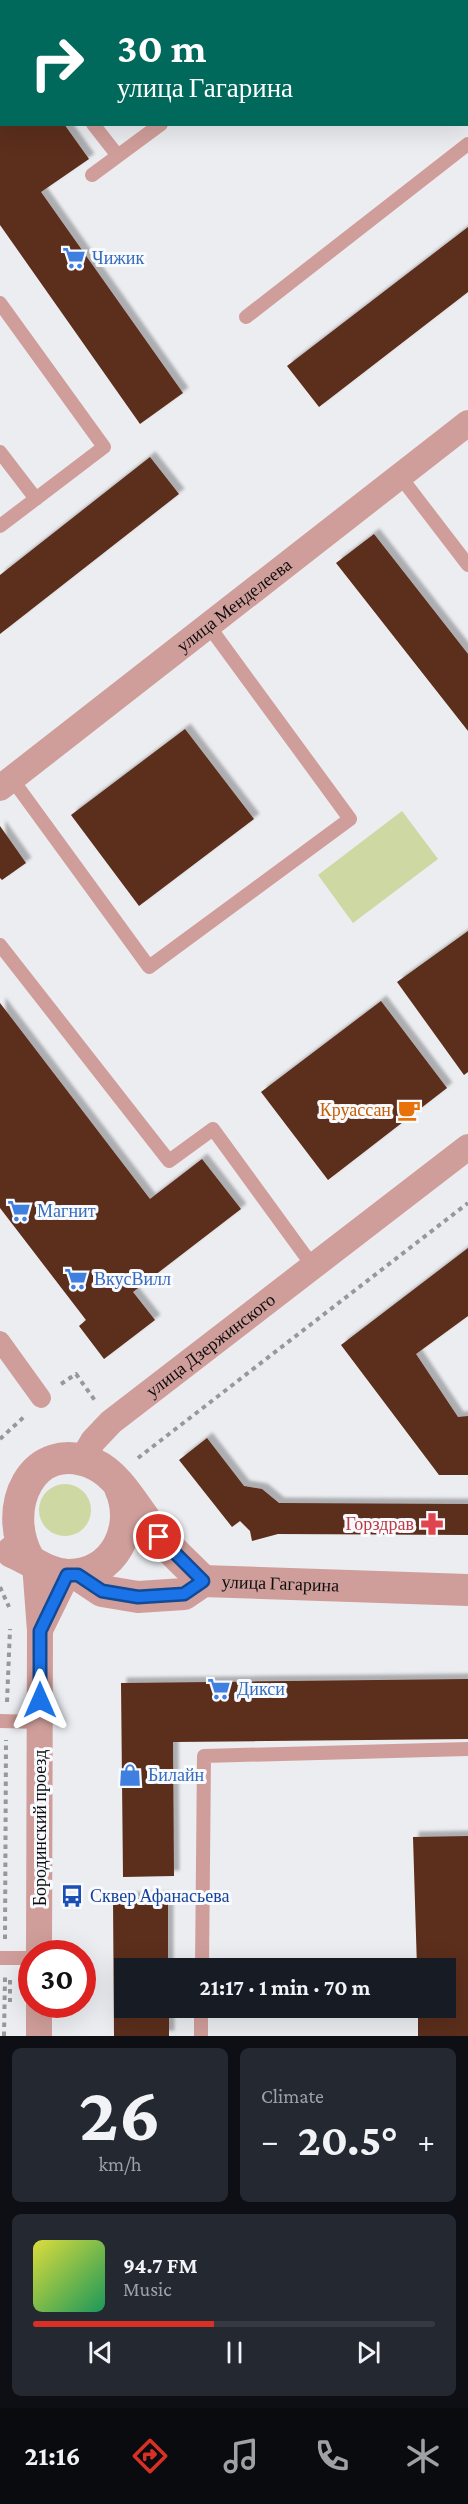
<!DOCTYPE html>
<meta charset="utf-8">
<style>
body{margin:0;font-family:"Crimson Pro",serif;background:#242831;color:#f1f3f6;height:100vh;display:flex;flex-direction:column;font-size:22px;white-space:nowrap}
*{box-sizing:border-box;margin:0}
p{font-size:20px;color:#9ea1a6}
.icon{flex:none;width:33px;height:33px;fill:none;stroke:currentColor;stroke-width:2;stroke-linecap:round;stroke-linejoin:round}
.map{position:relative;height:2036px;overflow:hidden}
.sheet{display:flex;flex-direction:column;gap:12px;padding:12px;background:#0d0f14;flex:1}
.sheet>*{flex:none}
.guide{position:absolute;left:0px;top:0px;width:468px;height:126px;box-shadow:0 6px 24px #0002;background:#00695c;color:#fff;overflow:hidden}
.speed{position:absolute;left:18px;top:1940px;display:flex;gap:12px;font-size:30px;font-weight:700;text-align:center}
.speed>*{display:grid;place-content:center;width:78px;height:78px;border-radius:50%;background:#171b24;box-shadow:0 6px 24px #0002;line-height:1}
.speed .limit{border:9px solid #d22;background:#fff;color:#111}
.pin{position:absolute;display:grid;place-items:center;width:51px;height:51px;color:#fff;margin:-26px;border:3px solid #fff;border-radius:50%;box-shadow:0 2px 6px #0007}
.me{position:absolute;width:66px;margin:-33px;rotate:0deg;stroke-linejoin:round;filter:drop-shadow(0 0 4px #0008)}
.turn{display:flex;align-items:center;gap:21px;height:126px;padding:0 18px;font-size:27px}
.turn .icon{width:78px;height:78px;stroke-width:2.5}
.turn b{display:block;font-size:42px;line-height:51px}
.big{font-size:45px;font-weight:700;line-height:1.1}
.sheet .widget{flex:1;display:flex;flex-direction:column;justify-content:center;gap:9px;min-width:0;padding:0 21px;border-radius:9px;background:#242831}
.sheet .dial{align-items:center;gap:0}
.dial b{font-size:78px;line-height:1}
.song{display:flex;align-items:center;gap:18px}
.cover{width:72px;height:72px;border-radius:9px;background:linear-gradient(135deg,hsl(60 70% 55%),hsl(150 70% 35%))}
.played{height:6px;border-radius:3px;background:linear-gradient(90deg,#d93025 45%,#363941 45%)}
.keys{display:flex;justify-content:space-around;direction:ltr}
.heat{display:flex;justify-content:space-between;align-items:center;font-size:33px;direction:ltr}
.sheet .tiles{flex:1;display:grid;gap:12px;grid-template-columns:1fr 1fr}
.widget:last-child{grid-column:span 2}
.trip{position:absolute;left:114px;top:1958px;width:342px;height:60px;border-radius:0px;background:#171b24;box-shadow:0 6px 24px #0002;font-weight:700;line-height:60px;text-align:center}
.menu{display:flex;height:96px;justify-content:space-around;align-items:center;background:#090b0e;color:#9ea1a6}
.menu .icon{width:42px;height:42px}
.menu .selected{color:#d93025}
.menu b{font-size:27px;color:#f1f3f6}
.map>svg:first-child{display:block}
.green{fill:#cdd8a3}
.building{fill:#5c2d1a;filter:url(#shadow)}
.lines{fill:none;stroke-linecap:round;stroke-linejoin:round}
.path{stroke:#97989a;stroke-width:4;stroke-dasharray:4.5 4.5;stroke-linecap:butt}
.service{stroke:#d09e9a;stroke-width:14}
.pedestrian{stroke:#d09e9a;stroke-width:20}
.minor{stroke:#d09e9a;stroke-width:26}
.tertiary{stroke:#d09e9a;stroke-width:32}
.route-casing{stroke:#114b97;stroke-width:15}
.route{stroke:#1a73e8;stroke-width:10}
.labels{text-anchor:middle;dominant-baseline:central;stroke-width:6;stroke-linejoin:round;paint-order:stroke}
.shop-label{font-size:18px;fill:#366cbe;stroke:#f9fafe;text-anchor:start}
.street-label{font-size:18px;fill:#0c0d0e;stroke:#f9fafe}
.food-label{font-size:18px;fill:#c56008;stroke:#f9fafe;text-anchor:end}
.health-label{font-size:18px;fill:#be3a42;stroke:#f9fafe;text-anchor:end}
.transit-label{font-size:18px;fill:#164399;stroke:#f9fafe;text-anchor:start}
</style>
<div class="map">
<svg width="468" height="2036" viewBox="0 0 468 2036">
<defs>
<filter id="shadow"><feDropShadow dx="5.5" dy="-5.5" stdDeviation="1.5" flood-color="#0004"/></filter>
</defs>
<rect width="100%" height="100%" fill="#ecedf1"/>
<!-- green -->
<path class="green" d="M402,811L438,859L353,923L318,875Z
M39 1510a26 26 0 1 1 52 0a26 26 0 1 1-52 0Z"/>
<!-- building -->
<path class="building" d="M0,124H64L89,159L41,192L183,393L140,424L0,225Z
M468,227V292L319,407L287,366Z
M150,457L179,494L0,634V575Z
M374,534L468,654V731L336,563Z
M185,729L254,819L139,906L71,815Z
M0,826L26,863L2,880L0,878Z
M468,931V1072L464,1075L397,982Z
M381,1001L447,1088L328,1180L261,1092Z
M0,1003L150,1199L202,1159L241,1209L133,1292L155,1320L104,1359L79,1326L86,1320L0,1208Z
M468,1248V1316L416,1354L458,1417L468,1416V1475H439L341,1345Z
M207,1438L244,1486L262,1489L279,1503L468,1504V1535L278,1534L252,1541L250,1531L240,1521L232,1527L179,1460Z
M468,1679V1739L173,1742L174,1876L123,1877L121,1683Z
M468,1836V2036H418V2007H446V1968H417L413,1837Z
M168,1897V1968H124V2007H169V2036H114L113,1898Z"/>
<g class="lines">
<!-- path -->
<path class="path" d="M61,1384L76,1374L96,1402
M0,1439L26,1415
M138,1458L468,1203
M0,1587L9,1607
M7,1702L10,1629
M5,1939L6,1740
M10,1980V2002
M4,2036L5,1977"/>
<!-- service -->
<path class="service" d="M329,2L331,0
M0,79L2,78
M93,124L118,156
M92,175L161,124
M0,303L104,447L0,526
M246,317L468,144
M0,452L36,499
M399,475L468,565
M12,779L149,967L350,819L208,625
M0,945L169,1161L213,1129L312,1265
M0,1721L41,1722
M0,1958H32
M202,1968L204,1756L468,1749
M201,2036V2007"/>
<!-- pedestrian -->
<path class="pedestrian" d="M0,1341L41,1398"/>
<!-- minor -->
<g class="minor">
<path id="s1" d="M0,788L468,423"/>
<path id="s2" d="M82,1460L93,1441L111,1422L468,1147"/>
<path d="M35,1564L40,1631L39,1953"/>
<path d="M40,1630L67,1575"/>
<path d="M39,2004V2036"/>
</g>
<!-- tertiary -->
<g class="tertiary">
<path d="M12,1552C30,1559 46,1574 68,1575C114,1576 138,1527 120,1488"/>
<path d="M29,1559C0,1509 32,1437 94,1464C122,1477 138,1514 158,1536C172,1551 188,1566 203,1581"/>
<path id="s3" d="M78,1575L102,1591L138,1597L184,1594L203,1581L468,1590"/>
</g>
</g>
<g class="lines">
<!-- route casing -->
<g class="route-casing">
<path id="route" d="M40,1700V1631L67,1575H78L102,1591L138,1597L184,1594L203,1581L159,1537"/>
</g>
<!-- route -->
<use href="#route" class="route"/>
</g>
<!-- icons -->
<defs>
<g id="supermarket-bare" transform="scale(1.8)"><path d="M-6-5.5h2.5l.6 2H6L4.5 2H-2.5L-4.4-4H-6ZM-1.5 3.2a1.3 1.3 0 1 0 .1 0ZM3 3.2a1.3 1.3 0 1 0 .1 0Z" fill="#3f7fe0" stroke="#f9fafe" stroke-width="2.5" paint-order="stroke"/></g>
<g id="cafe-bare" transform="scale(1.8)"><path d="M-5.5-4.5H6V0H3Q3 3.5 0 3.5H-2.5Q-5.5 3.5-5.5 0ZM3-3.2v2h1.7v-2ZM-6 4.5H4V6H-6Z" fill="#e8710a" stroke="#f9fafe" stroke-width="2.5" paint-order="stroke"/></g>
<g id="pharmacy-bare" transform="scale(1.8)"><path d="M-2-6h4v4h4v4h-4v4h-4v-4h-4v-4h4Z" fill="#e0444e" stroke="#f9fafe" stroke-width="2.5" paint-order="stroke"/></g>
<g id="shop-bare" transform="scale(1.8)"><path d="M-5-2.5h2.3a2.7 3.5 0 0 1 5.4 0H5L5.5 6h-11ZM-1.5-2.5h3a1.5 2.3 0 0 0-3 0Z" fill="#3f7fe0" stroke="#f9fafe" stroke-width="2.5" paint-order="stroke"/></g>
<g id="bus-bare" transform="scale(1.8)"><path d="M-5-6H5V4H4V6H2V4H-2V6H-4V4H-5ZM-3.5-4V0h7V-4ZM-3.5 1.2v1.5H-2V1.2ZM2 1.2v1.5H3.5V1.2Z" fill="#1a4fb4" stroke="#f9fafe" stroke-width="2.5" paint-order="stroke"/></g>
</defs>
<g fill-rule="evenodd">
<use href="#supermarket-bare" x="74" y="258"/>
<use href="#cafe-bare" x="409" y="1110"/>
<use href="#supermarket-bare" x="19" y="1211"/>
<use href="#supermarket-bare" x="76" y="1279"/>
<use href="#pharmacy-bare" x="432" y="1524"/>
<use href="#supermarket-bare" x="219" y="1689"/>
<use href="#shop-bare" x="130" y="1775"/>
<use href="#bus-bare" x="72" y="1896"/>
</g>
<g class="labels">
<!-- shop labels -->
<g class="shop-label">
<text x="92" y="258">Чижик</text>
<text x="37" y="1211">Магнит</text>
<text x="94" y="1279">ВкусВилл</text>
<text x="237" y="1689">Дикси</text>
<text x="148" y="1775">Билайн</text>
</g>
<!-- street labels -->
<g class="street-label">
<text stroke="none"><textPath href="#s1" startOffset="297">улица Менделеева</textPath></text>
<text stroke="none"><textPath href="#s2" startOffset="174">улица Дзержинского</textPath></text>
<text stroke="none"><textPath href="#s3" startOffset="212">улица Гагарина</textPath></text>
<text transform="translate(40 1828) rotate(-90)">Бородинский проезд</text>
</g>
<!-- food labels -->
<g class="food-label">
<text x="391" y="1110">Круассан</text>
</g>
<!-- health labels -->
<g class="health-label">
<text x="414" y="1524">Горздрав</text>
</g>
<!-- transit labels -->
<g class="transit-label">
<text x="90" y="1896">Сквер Афанасьева</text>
</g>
</g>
</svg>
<div class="speed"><div class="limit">30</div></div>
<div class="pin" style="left:159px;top:1537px;background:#d93025"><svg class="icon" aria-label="arrive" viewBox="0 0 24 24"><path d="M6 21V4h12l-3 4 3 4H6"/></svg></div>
<svg class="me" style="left:40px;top:1700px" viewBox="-20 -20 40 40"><path d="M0-17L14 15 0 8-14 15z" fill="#1a73e8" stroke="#fff" stroke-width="4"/></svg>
<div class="trip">21:17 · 1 min · 70 m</div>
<div class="guide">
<div class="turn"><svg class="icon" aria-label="right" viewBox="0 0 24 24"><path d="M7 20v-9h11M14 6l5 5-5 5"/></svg><div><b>30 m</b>улица Гагарина</div></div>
</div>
</div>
<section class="sheet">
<div class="tiles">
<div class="widget dial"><b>26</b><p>km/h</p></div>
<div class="widget"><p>Climate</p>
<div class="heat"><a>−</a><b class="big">20.5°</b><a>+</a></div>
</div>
<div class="widget">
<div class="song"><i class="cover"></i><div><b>94.7 FM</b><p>Music</p></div></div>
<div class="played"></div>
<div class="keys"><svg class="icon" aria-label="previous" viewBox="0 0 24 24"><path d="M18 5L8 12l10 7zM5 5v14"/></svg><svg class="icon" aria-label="pause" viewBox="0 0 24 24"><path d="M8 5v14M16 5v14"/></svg><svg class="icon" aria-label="next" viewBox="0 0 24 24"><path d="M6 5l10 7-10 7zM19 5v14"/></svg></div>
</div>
</div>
</section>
<nav class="menu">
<b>21:16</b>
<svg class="icon selected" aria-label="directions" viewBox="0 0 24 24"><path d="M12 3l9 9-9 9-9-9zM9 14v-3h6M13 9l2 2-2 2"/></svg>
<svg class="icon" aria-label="music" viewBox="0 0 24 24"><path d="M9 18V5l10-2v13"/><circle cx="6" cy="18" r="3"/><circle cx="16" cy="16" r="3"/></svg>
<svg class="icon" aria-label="phone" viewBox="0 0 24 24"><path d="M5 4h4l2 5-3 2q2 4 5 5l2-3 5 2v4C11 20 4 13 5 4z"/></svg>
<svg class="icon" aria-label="climate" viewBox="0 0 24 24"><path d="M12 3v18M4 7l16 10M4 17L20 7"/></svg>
</nav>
